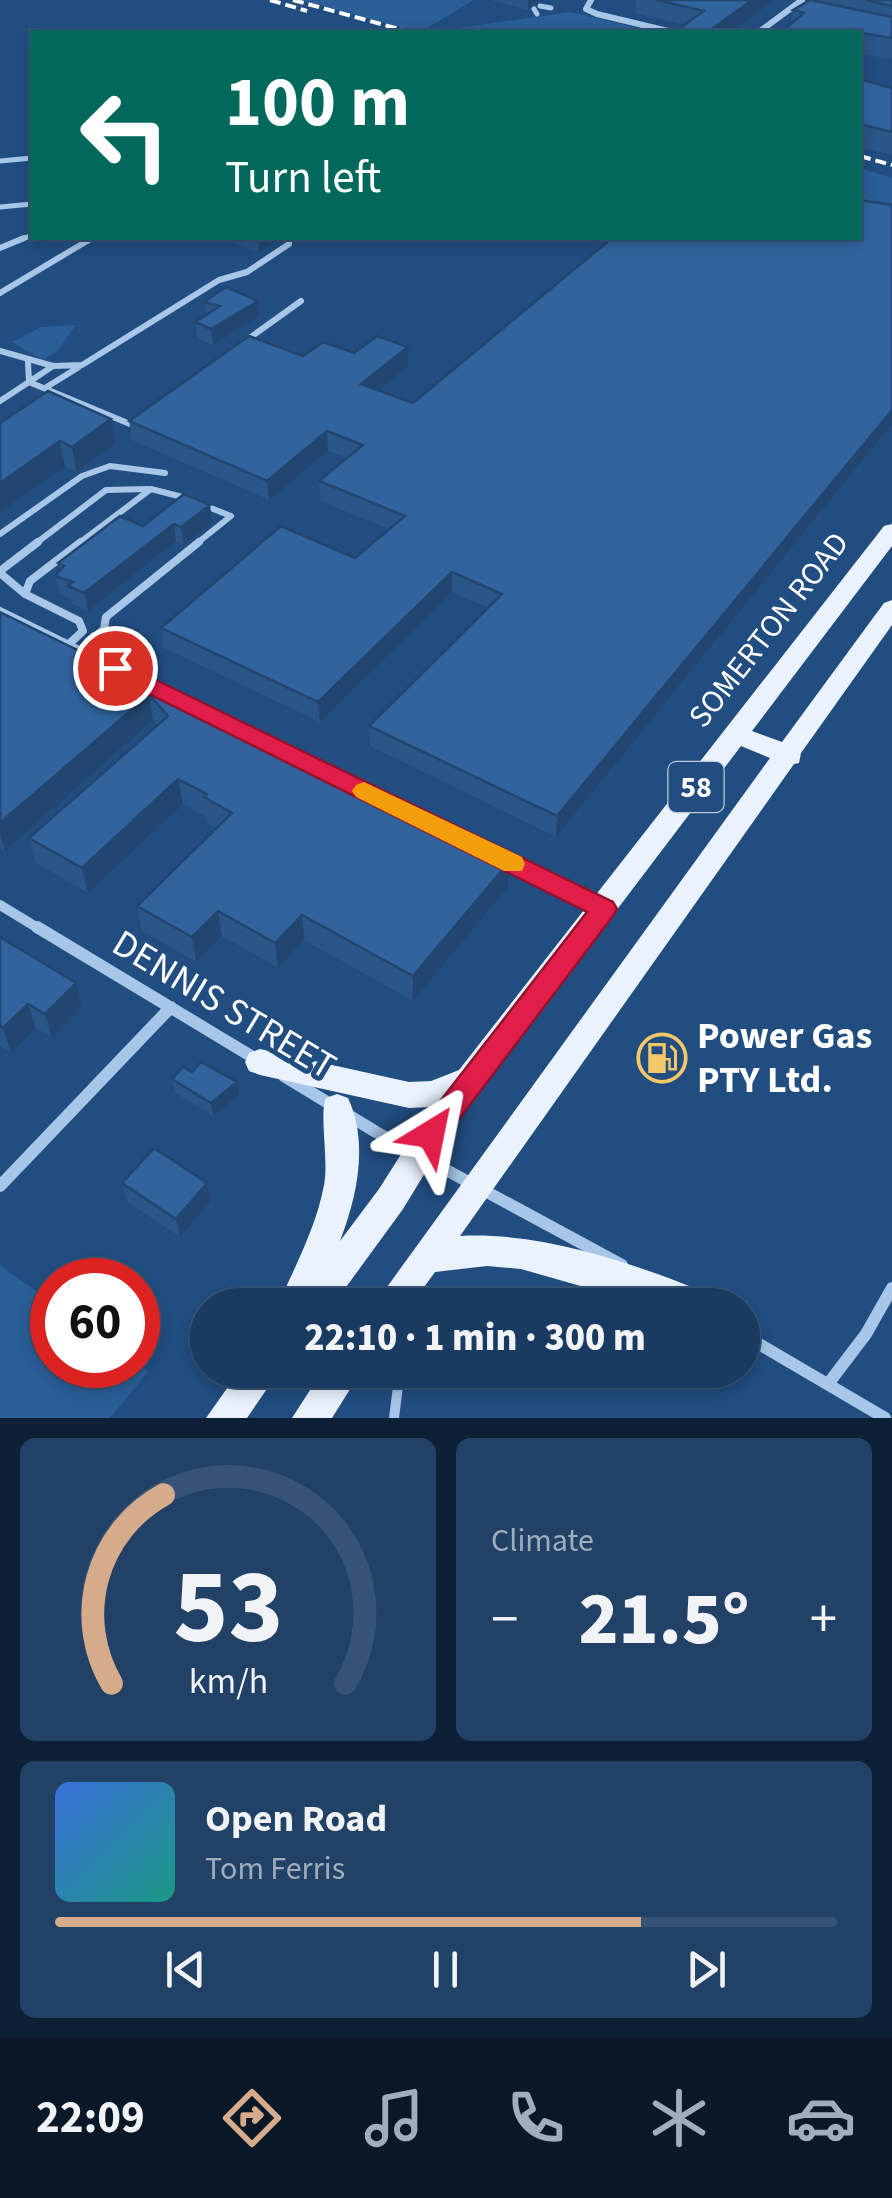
<!DOCTYPE html>
<meta charset="utf-8">
<style>
body{margin:0;font-family:"Source Sans 3",sans-serif;background:#224167;color:#f1f3f6;height:100vh;display:flex;flex-direction:column;font-size:38px;white-space:nowrap}
*{box-sizing:border-box;margin:0}
p{font-size:32px;color:#9fadbd}
.icon{flex:none;width:55px;height:55px;fill:none;stroke:currentColor;stroke-width:2;stroke-linecap:round;stroke-linejoin:round}
.map{position:relative;height:1418px;overflow:hidden}
.details{display:flex;flex-direction:column;gap:20px;padding:20px;background:#0e2035;flex:1}
.details>*{flex:none}
.top-card{position:absolute;left:30px;top:30px;width:832px;height:210px;border-radius:0px;box-shadow:0 5px 15px #0003,0 0 0 2px #375476;background:#00695c;color:#fff;overflow:hidden}
.speed{position:absolute;left:30px;top:1258px;display:flex;gap:20px;font-size:50px;font-weight:700;text-align:center}
.speed>*{display:grid;place-content:center;width:130px;height:130px;border-radius:50%;background:#193a61;box-shadow:0 5px 15px #0003,0 0 0 2px #375476;line-height:1}
.speed .limit{border:15px solid #d22;background:#fff;color:#111}
.pin{position:absolute;display:grid;place-items:center;width:85px;height:85px;color:#fff;margin:-42px;border:5px solid #fff;border-radius:50%;box-shadow:0 2px 10px #0007}
.me{position:absolute;width:110px;margin:-55px;rotate:35deg;stroke-linejoin:round;filter:drop-shadow(0 0 8px #0008)}
.turn{display:flex;align-items:center;gap:35px;height:210px;padding:0 30px;font-size:45px}
.turn .icon{width:130px;height:130px;stroke-width:2.5}
.turn b{display:block;font-size:70px;line-height:85px}
.big{font-size:75px;font-weight:800;line-height:1.1}
.details .card{flex:1;display:flex;flex-direction:column;justify-content:center;gap:15px;min-width:0;padding:0 35px;border-radius:15px;background:#224167}
.details .dial{align-items:center;gap:0}
.dial svg{height:260px;overflow:visible;fill:none;stroke:#375476;stroke-width:7;stroke-linecap:round;text-anchor:middle}
.dial text{fill:#f1f3f6;stroke:none}
.song{display:flex;align-items:center;gap:30px}
.cover{width:120px;height:120px;border-radius:15px;background:linear-gradient(135deg,hsl(220 70% 55%),hsl(170 70% 35%))}
.played{height:10px;border-radius:5px;background:linear-gradient(90deg,#d6ab8b 75%,#375476 75%)}
.keys{display:flex;justify-content:space-around;direction:ltr}
.heat{display:flex;justify-content:space-between;align-items:center;font-size:55px;direction:ltr}
.details .tiles{flex:1;display:grid;gap:20px;grid-template-columns:1fr 1fr}
.card:last-child{grid-column:span 2}
.trip{position:absolute;left:190px;top:1288px;width:570px;height:100px;border-radius:50px;background:#193a61;box-shadow:0 5px 15px #0003,0 0 0 2px #375476;font-weight:800;line-height:100px;text-align:center}
.tabs{display:flex;height:160px;justify-content:space-around;align-items:center;background:#0a1727;color:#9fadbd}
.tabs .icon{width:70px;height:70px}
.tabs .on{color:#d6ab8b}
.tabs b{font-size:45px;color:#f1f3f6}
.map>svg:first-child{display:block}
.green{fill:#2b5f99}
.lines{fill:none;stroke-linecap:round;stroke-linejoin:round}
.service-far3{stroke:#a7c6e8;stroke-width:5}
.service-far2{stroke:#a7c6e8;stroke-width:6}
.service-far1{stroke:#a7c6e8;stroke-width:8}
.service{stroke:#a7c6e8;stroke-width:10}
.minor-far2{stroke:#a7c6e8;stroke-width:6}
.minor-far1{stroke:#a7c6e8;stroke-width:10}
.minor{stroke:#a7c6e8;stroke-width:12}
.primary{fill:#eaf2fd;fill-rule:evenodd}
.rail{stroke:#fff;stroke-width:4;stroke-dasharray:11 5;stroke-linecap:butt}
.wall{fill:#2a5688}
.shaded-wall{fill:#22466f}
.building{fill:#31649e;stroke:#22466f;stroke-width:2.5}
.route{fill:#e11d48;stroke:#92132f;stroke-width:2.5}
.slow{fill:#f59e0b}
.labels{text-anchor:middle;dominant-baseline:central;stroke-width:10;stroke-linejoin:round;paint-order:stroke}
.shield{fill:#214d81;stroke:#bccad9;stroke-width:2.5}
.shield-label{font-size:30px;font-weight:bold;fill:#fff}
.street-label{font-size:32px;fill:#fff;stroke:#214d81}
.near-street-label{font-size:38px;fill:#fff;stroke:#214d81}
.near-poi-label{font-size:38px;font-weight:bold;fill:#fff;stroke:#214d81;text-anchor:start}
</style>
<div class="map">
<svg width="892" height="1418" viewBox="0 0 892 1418">
<rect width="100%" height="100%" fill="#214d81"/>
<!-- green -->
<path class="green" d="M302,0H474L427,28L437,31L571,12L654,32H418Z
M860,168L892,178V205L860,199Z
M76,325L58,350L43,360L12,342L41,327Z
M0,1265L52,1303V1365H138L148,1372L110,1418H0Z"/>
<g class="lines">
<!-- service-far3 -->
<path class="service-far3" d="M540,6L551,8
M534,9L537,14
M0,161L32,158
M0,207L32,204
M18,241L32,235
M88,241L92,238"/>
<!-- service-far2 -->
<path class="service-far2" d="M0,248L24,238
M0,293L92,238
M244,342L301,301
M0,351L53,366L82,365L219,280L247,272L289,244V238
M29,382L130,424L135,420
M29,382L53,366
M45,388L79,367
M0,401L29,382L28,362
M0,534L82,476L110,466L165,473
M35,544L106,490L148,489
M78,544L151,489L190,499
M196,544L231,516L203,505"/>
<!-- service-far1 -->
<path class="service-far1" d="M0,571L38,542
M0,573L25,594
M0,611L120,670
M68,645L83,631L79,621L25,594L30,581L81,542
M80,651L104,629L106,617L199,542
M500,858L595,905"/>
<!-- service -->
<path class="service" d="M394,1418L400,1370"/>
<!-- minor-far2 -->
<path class="minor-far2" d="M591,0L586,9L597,14L672,32
M759,32L802,0"/>
<!-- minor-far1 -->
<path class="minor-far1" d="M0,905L41,930"/>
<!-- minor -->
<path class="minor" d="M37,927L256,1059
M284,1076L376,1132L622,1265
M0,1186L171,1007
M742,1334L885,1418
M828,1384L866,1334L892,1288"/>
<!-- primary -->
<path class="primary" d="M892,524V546L752,731L782,742L884,603L892,600V625L801,753L799,763L794,764L460,1236C540,1232 623,1260 697,1289L700,1305H647L521,1269L487,1266L435,1272L411,1305H374L770,758L741,746L456,1122L403,1209L333,1305H278C295,1266 316,1228 324,1185C329,1161 319,1114 326,1098L337,1094L348,1098C369,1143 357,1197 340,1241L379,1189L431,1107L409,1108L260,1075L249,1071L245,1062L249,1053L260,1049L409,1082L431,1081L459,1070L884,526Z
M240,1370H280L247,1418H206Z
M323,1370H362L332,1418H292Z"/>
<!-- rail -->
<path class="rail" d="M270,0L307,11
M293,0L410,32
M860,156L892,165"/>
</g>
<!-- wall -->
<path class="wall" d="M490,0H545L532,3L528,10Z
M636,0H774L731,32H674L684,25L635,13Z
M814,0H892V59L860,54V32H781L791,25L793,10Z
M860,79L892,88V155L860,147Z
M220,238H276V241L259,252Z
M612,238L556,837L370,746L369,726L488,608L452,592L320,722L164,648L161,628L355,558L389,529L320,501L319,481L347,458L328,451L269,500L132,440L129,421L303,356L354,353L408,366L378,390L413,403Z
M204,302L259,316L213,345L197,338L195,322L206,315Z
M0,423L115,444L76,472L65,466Z
M210,505L212,523L184,545L176,541L88,611L72,604L71,598L59,594L55,576L60,571L58,563L143,526Z
M0,612L508,887L413,1001L304,940L278,968L222,936L196,962L142,931L137,906L217,828L207,823L206,817L183,804L88,893L36,863L29,838L157,725L153,720L5,851L0,848Z
M0,937L82,1008L52,1038L36,1028L11,1053L0,1046Z
M192,1072L237,1082L239,1095L213,1116L174,1092L172,1079Z
M122,1183H207L211,1201L180,1237L127,1202Z"/>
<!-- shaded-wall -->
<path class="shaded-wall" d="M528,0H545L532,3L528,10Z
M752,0H774L731,32H708Z
M258,238H276V241L259,252Z
M258,301L259,316L213,345L211,329Z
M408,347V366L362,403L361,384Z
M892,410V424L556,837L557,816Z
M111,419L115,444L76,472L72,447Z
M327,431L328,451L269,500L267,481Z
M60,441L65,466L0,512V483Z
M210,505L212,523L184,545L181,527Z
M174,524L176,541L88,611L84,593Z
M452,572V592L320,722L318,702Z
M149,695L153,720L5,851L0,833V823Z
M178,779L183,804L88,893L82,868Z
M509,862L508,887L413,1001V976Z
M218,911L222,936L196,962L192,937Z
M302,915L304,940L278,968L275,943Z
M76,983L82,1008L52,1038L45,1014Z
M28,1004L36,1028L11,1053L3,1028Z
M237,1082L239,1095L213,1116L211,1103Z
M207,1183L211,1201L180,1237L176,1219Z"/>
<!-- building -->
<path class="building" d="M657,0H752L708,32H674L704,11Z
M810,0L892,17V38L849,31L781,32L804,13L793,10Z
M866,0H892V6Z
M860,79L892,88V132L860,124Z
M860,200L892,205V410L557,816L369,726L502,594L452,572L318,702L161,628L281,526L355,558L405,516L319,481L363,445L327,431L267,481L129,421L249,336L303,356L323,342L354,353L377,336L408,347L361,384L413,403L612,238H860Z
M226,287L258,301L211,329L195,322L220,306L204,302Z
M48,391L111,419L72,447L60,441L0,483V423Z
M184,494L210,505L181,527L174,524L84,593L68,586L73,582L55,576L64,566L58,563L120,516L143,526Z
M0,612L112,667L116,664L509,862L413,976L302,915L275,943L218,911L192,937L137,906L232,813L204,797L207,794L178,779L82,868L29,838L168,716L149,695L0,823Z
M0,937L76,983L45,1014L28,1004L3,1028L0,1026Z
M201,1062L237,1082L211,1103L172,1079L183,1067L192,1072Z
M154,1148L207,1183L176,1219L122,1183Z"/>
<!-- route -->
<path class="route" d="M115,660L613,902L617,909L613,916L441,1143L431,1147L421,1143L417,1134L421,1126L587,912L107,673V662Z"/>
<!-- slow -->
<path class="slow" d="M364,782L522,857L525,864L522,871H504L356,797L352,791L356,785Z"/>
<!-- icons -->
<defs>
<g id="fuel-ring" transform="scale(2.5)"><circle r="9.5" fill="#214d81" stroke="#f4c869" stroke-width="1.5"/><path d="M-5.5-6h7V0h2V4h1.3V-2.5L3-4.5l.8-.8L6-3V5H2.5V1h-1V6h-7ZM-4.2-4.7v3.2H.2V-4.7Z" fill="#f4c869"/></g>
</defs>
<g fill-rule="evenodd">
<use href="#fuel-ring" x="662" y="1058"/>
</g>
<g class="labels">
<!-- shield labels -->
<rect class="shield" x="668.5" y="762" width="55" height="50" rx="8"/>
<g class="shield-label">
<text x="696" y="787">58</text>
</g>
<!-- street labels -->
<g class="street-label">
<text transform="translate(769 630) rotate(-52)">SOMERTON ROAD</text>
</g>
<!-- near-street labels -->
<g class="near-street-label">
<text transform="translate(224 1005) rotate(31)">DENNIS STREET</text>
</g>
<!-- near-poi labels -->
<g class="near-poi-label">
<text x="697" y="1036">Power Gas<tspan x="697" dy="44">PTY Ltd.</tspan></text>
</g>
</g>
</svg>
<div class="speed"><div class="limit">60</div></div>
<div class="pin" style="left:115px;top:668px;background:#d93025"><svg class="icon" aria-label="arrive" viewBox="0 0 24 24"><path d="M6 21V4h12l-3 4 3 4H6"/></svg></div>
<svg class="me" style="left:431px;top:1134px" viewBox="-20 -20 40 40"><path d="M0-17L14 15 0 8-14 15z" fill="#e11d48" stroke="#fff" stroke-width="4"/></svg>
<div class="trip">22:10 · 1 min · 300 m</div>
<div class="top-card">
<div class="turn"><svg class="icon" aria-label="left" viewBox="0 0 24 24"><path d="M17 20v-9H6M10 6l-5 5 5 5"/></svg><div><b>100 m</b>Turn left</div></div>
</div>
</div>
<section class="details">
<div class="tiles">
<div class="card dial"><svg viewBox="0 0 100 80">
<path d="M14 69A42 42 0 1 1 86 69"/>
<path d="M14 69A42 42 0 0 1 30 11" stroke="#d6ab8b"/>
<text x="50" y="56" font-size="32" font-weight="700">53</text>
<text x="50" y="72" font-size="11">km/h</text>
</svg></div>
<div class="card"><p>Climate</p>
<div class="heat"><a>−</a><b class="big">21.5°</b><a>+</a></div>
</div>
<div class="card">
<div class="song"><i class="cover"></i><div><b>Open Road</b><p>Tom Ferris</p></div></div>
<div class="played"></div>
<div class="keys"><svg class="icon" aria-label="previous" viewBox="0 0 24 24"><path d="M18 5L8 12l10 7zM5 5v14"/></svg><svg class="icon" aria-label="pause" viewBox="0 0 24 24"><path d="M8 5v14M16 5v14"/></svg><svg class="icon" aria-label="next" viewBox="0 0 24 24"><path d="M6 5l10 7-10 7zM19 5v14"/></svg></div>
</div>
</div>
</section>
<nav class="tabs">
<b>22:09</b>
<svg class="icon on" aria-label="directions" viewBox="0 0 24 24"><path d="M12 3l9 9-9 9-9-9zM9 14v-3h6M13 9l2 2-2 2"/></svg>
<svg class="icon" aria-label="music" viewBox="0 0 24 24"><path d="M9 18V5l10-2v13"/><circle cx="6" cy="18" r="3"/><circle cx="16" cy="16" r="3"/></svg>
<svg class="icon" aria-label="phone" viewBox="0 0 24 24"><path d="M5 4h4l2 5-3 2q2 4 5 5l2-3 5 2v4C11 20 4 13 5 4z"/></svg>
<svg class="icon" aria-label="climate" viewBox="0 0 24 24"><path d="M12 3v18M4 7l16 10M4 17L20 7"/></svg>
<svg class="icon" aria-label="car" viewBox="0 0 24 24"><path d="M5 17H2v-5l4-1 3-4h7l3 4 3 1v5h-3M9 17h6M6 11h13"/><circle cx="7" cy="17" r="2"/><circle cx="17" cy="17" r="2"/></svg>
</nav>
